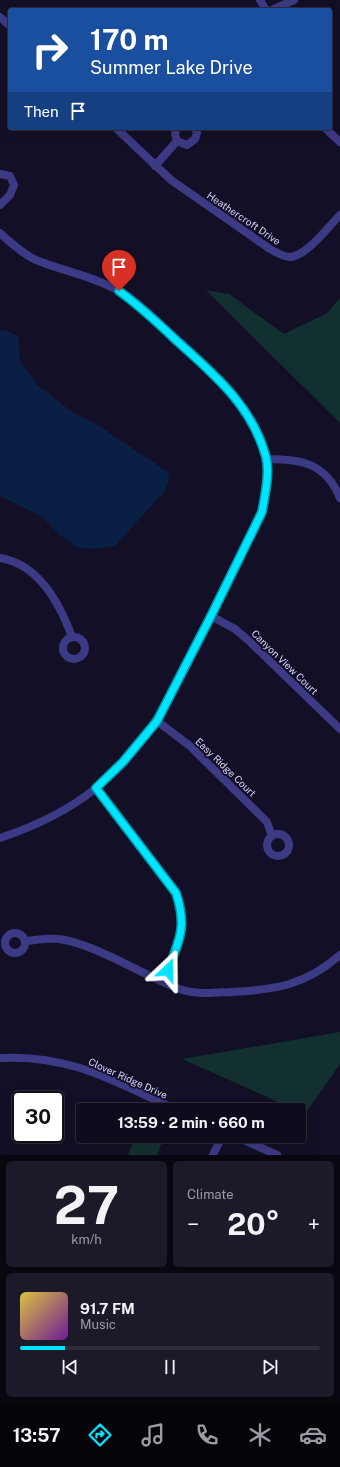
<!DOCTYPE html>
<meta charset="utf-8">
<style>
body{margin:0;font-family:"Public Sans",sans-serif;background:#1c1929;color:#f1f3f6;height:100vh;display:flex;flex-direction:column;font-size:15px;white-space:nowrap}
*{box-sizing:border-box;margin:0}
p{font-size:13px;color:#9b9ba3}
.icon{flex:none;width:22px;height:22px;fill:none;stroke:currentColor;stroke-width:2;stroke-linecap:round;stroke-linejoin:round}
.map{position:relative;height:1155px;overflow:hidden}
.sheet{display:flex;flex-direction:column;gap:6px;padding:6px;background:#08060f;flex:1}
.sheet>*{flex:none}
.hud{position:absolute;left:8px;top:8px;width:324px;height:122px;border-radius:4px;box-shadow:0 4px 16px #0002,0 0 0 1px #2e2b3b;background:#1a4fa0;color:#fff;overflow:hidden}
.speed{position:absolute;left:12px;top:1091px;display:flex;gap:8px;font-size:20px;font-weight:700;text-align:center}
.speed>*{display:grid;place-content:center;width:52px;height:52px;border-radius:50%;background:#0e0b1c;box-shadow:0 4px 16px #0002,0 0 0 1px #2e2b3b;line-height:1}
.speed .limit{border:2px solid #111;border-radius:6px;background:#fff;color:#111}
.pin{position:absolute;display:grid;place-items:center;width:34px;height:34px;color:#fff;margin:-41px -17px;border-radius:50% 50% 50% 0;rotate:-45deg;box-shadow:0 0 4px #0007}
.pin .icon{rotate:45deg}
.me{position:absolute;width:44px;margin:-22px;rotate:23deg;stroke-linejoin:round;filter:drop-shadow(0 0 3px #0008)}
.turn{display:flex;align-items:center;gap:14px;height:84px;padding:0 16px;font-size:18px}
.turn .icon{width:52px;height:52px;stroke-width:2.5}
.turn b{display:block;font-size:28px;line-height:34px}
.then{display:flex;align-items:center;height:38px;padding:0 16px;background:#0003;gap:8px;font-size:15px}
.big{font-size:30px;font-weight:700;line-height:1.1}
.sheet .widget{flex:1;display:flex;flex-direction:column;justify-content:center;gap:6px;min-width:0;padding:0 14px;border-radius:6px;background:#1c1929}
.sheet .dial{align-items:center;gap:0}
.dial b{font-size:52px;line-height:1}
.song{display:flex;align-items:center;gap:12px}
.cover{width:48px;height:48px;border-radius:6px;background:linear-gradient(135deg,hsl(50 70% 55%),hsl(280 70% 35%))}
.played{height:4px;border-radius:2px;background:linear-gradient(90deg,#00e5ff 15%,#2e2b3b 15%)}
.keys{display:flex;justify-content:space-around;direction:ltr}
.heat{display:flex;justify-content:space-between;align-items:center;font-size:22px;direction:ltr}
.sheet .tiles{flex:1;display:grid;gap:6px;grid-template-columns:1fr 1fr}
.widget:last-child{grid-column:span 2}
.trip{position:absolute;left:76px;top:1103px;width:230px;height:40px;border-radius:4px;background:#0e0b1c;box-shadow:0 4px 16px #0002,0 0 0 1px #2e2b3b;font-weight:700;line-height:40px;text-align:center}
.tab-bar{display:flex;height:64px;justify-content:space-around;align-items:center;background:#06040b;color:#9b9ba3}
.tab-bar .icon{width:28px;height:28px}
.tab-bar .active{color:#00e5ff}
.tab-bar b{font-size:18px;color:#f1f3f6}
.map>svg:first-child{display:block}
.green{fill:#12302f}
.water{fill:#0a1f44}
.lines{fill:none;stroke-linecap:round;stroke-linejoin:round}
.minor{stroke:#3d3a85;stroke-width:8}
.route-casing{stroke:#0095a6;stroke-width:10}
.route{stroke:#00e5ff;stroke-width:7}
.labels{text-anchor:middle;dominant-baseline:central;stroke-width:4;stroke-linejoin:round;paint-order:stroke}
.street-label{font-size:10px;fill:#d9d4ff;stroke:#130f26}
</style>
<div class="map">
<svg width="340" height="1155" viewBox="0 0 340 1155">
<rect width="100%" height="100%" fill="#130f26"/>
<!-- green -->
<path class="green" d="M206,290L229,294L284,334L327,313L340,298V423Z
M340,1032V1064L305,1114L182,1059Z
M136,1136H165L157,1155H128Z"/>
<!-- water -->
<path class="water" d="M0,330L8,331L19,337V352L21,363L37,385L75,414L93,422L168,472L169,481L164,492L115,546L96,549L79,548L61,536L41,516L0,496Z"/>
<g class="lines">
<!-- minor -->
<path class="minor" d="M260,0L266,10
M272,10L294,0
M0,17L10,26
M116,128L171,180L270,249C276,252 283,257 290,257C307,256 328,227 340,215
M177,128L175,134L177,141L187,145L195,139L197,133L195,128
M325,128L340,142
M155,166L177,141
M0,174L10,176L14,185L10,195L0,205
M0,233C11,243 23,254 36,260C63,271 93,276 119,291C142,304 161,326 181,344C238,396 290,442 256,526C233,569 213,613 191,656C166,706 141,752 96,788C69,810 33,827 0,838
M267,459C301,459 326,463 340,498
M0,558C39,564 60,604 72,637
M211,616L235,629L248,640L340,729
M63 648a11 11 0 1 1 22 0a11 11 0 1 1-22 0Z
M157,721L190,746L267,822L272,836
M96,788L176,893C188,931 176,947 163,981
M267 845a11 11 0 1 1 22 0a11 11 0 1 1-22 0Z
M5 943a10 10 0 1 1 20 0a10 10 0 1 1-20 0Z
M25,941C36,940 48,938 59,939C95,944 141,974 177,988C194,995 212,993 231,992C275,990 306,985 340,955
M0,1058C71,1054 115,1082 177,1110
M235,1136L277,1155
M213,1155L222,1136"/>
</g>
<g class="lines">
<!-- route casing -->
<g class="route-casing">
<path id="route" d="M119,291C140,306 158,323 177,341C215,375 252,406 266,457C270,473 265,495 262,512L211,616L157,721L123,762L96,788L176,893C187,926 180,939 168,970"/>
</g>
<!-- route -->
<use href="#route" class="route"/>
</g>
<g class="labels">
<!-- street labels -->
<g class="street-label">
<text transform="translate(244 218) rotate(34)">Heathercroft Drive</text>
<text transform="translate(285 662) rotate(44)">Canyon View Court</text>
<text transform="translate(226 767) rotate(44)">Easy Ridge Court</text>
<text transform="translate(128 1078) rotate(24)">Clover Ridge Drive</text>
</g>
</g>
</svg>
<div class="speed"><div class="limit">30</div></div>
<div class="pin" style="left:119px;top:291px;background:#d93025"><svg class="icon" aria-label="arrive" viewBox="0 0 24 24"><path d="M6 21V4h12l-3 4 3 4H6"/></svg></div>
<svg class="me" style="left:168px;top:970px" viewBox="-20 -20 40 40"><path d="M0-17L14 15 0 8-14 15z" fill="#00e5ff" stroke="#fff" stroke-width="4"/></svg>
<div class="trip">13:59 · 2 min · 660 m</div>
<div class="hud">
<div class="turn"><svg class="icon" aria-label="right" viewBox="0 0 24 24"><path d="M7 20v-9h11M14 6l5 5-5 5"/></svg><div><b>170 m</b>Summer Lake Drive</div></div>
<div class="then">Then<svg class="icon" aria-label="arrive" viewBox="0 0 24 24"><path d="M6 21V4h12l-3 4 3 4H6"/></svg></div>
</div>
</div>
<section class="sheet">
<div class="tiles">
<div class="widget dial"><b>27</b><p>km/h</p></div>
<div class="widget"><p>Climate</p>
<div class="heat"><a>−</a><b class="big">20°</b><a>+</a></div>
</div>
<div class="widget">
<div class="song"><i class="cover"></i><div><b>91.7 FM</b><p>Music</p></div></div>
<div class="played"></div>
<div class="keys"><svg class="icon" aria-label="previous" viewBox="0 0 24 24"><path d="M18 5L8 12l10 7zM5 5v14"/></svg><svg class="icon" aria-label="pause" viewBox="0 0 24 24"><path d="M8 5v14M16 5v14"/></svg><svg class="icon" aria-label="next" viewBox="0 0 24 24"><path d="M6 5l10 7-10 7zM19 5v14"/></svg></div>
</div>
</div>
</section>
<nav class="tab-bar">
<b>13:57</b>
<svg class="icon active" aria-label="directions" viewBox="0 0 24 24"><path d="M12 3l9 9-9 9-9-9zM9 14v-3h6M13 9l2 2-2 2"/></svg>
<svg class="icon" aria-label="music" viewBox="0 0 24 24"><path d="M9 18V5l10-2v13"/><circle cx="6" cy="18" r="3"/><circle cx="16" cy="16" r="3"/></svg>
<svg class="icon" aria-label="phone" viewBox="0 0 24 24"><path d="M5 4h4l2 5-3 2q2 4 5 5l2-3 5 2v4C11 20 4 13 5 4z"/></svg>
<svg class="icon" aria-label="climate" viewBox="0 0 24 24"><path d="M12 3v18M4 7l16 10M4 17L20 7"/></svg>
<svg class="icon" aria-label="car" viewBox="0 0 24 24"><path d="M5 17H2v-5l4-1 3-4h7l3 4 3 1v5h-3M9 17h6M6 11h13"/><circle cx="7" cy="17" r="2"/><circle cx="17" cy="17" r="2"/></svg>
</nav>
